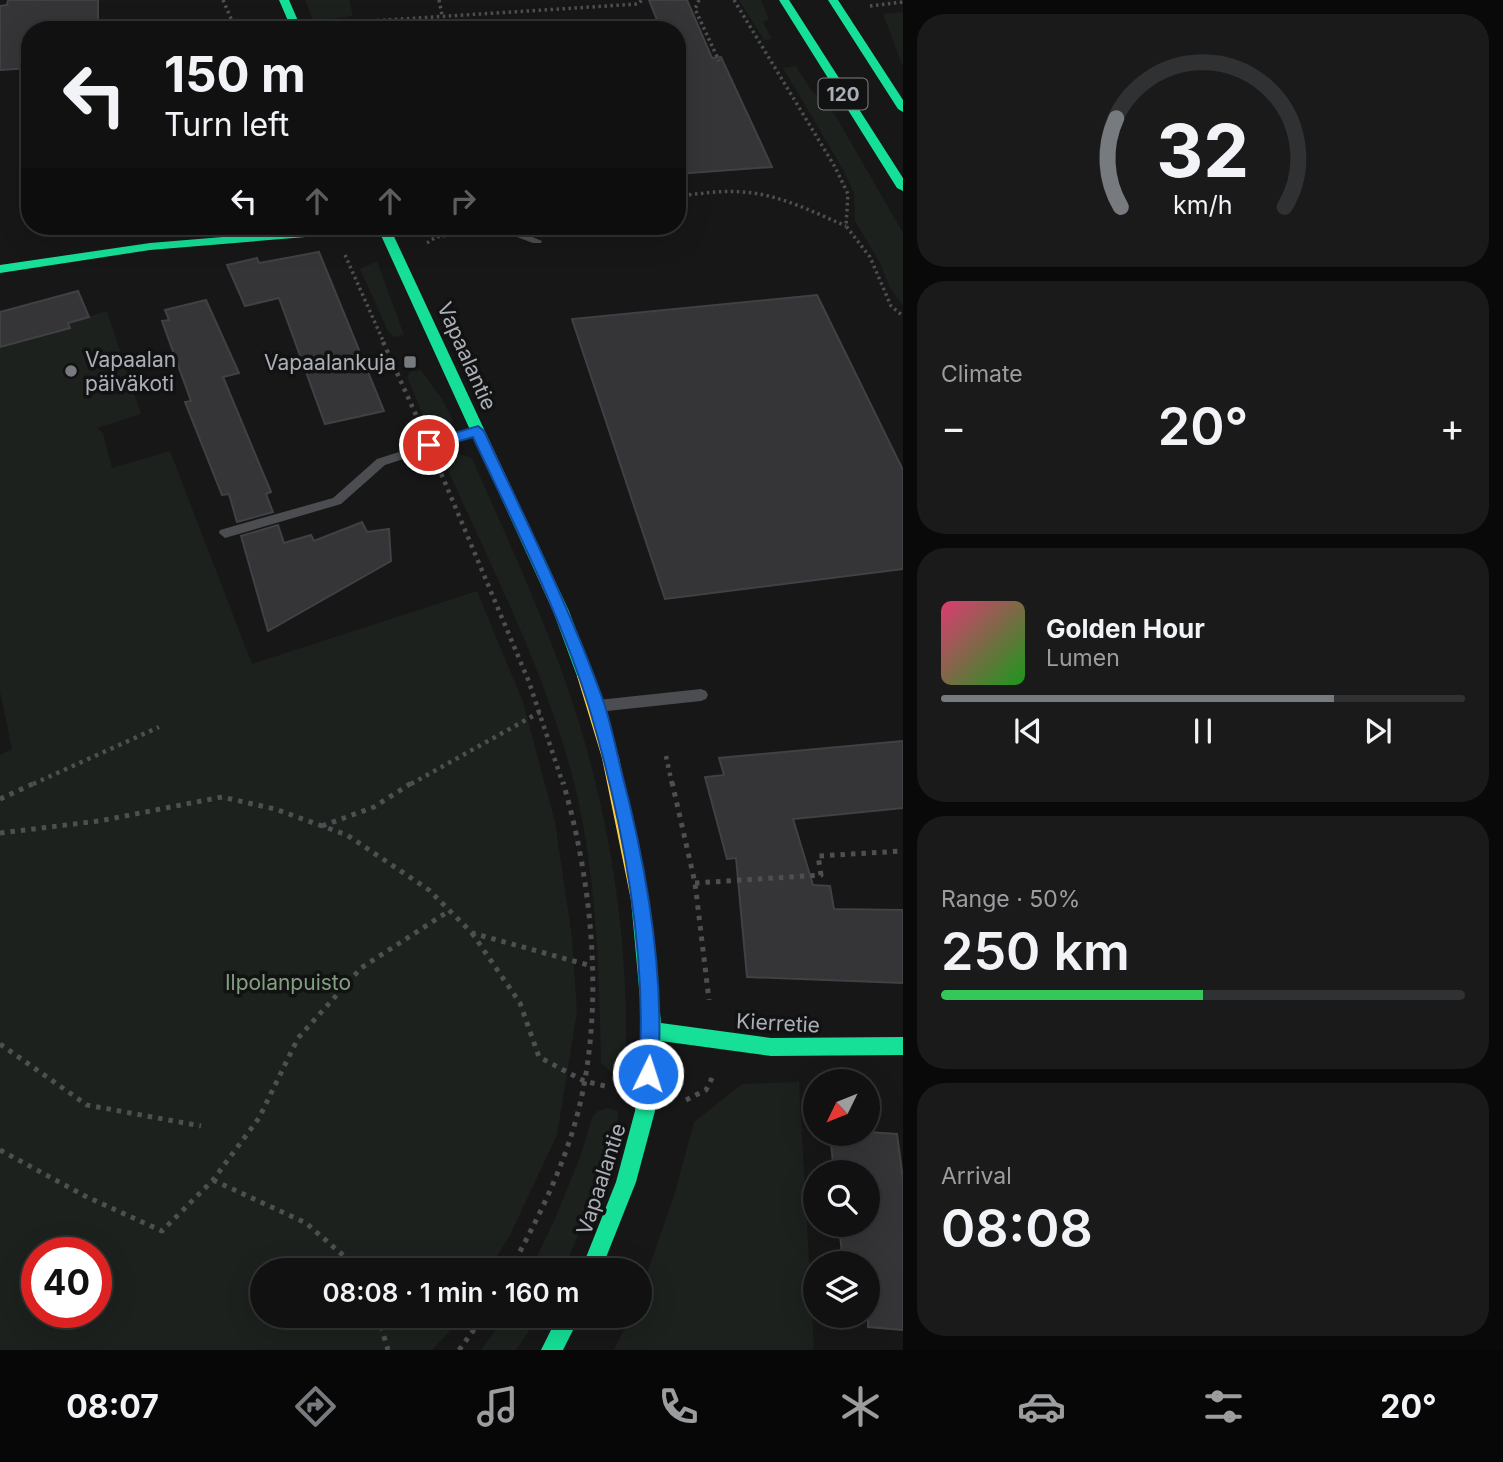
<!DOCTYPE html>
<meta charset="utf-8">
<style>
body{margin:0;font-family:Inter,sans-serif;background:#1a1a1b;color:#f1f3f6;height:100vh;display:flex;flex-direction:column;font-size:26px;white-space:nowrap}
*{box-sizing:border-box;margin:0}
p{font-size:23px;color:#9c9d9f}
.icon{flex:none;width:38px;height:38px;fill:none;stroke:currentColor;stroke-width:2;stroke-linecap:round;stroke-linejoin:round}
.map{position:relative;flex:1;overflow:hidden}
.side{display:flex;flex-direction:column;gap:14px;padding:14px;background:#09090a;width:600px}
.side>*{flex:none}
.hud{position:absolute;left:21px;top:21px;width:665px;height:214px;border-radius:28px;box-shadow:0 7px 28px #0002,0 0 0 2px #303132;background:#111112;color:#f1f3f6;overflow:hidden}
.needle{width:46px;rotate:227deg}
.buttons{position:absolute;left:803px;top:1069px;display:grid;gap:14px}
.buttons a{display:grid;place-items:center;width:77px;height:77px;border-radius:50%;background:#111112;box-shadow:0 7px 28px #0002,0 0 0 2px #303132;font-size:35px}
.speed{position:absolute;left:21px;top:1237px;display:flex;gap:14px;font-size:35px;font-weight:700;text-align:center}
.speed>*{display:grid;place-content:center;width:91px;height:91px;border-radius:50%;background:#111112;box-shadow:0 7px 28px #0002,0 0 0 2px #303132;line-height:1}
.speed .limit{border:10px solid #d22;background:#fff;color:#111}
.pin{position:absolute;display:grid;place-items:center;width:60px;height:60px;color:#fff;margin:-30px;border:4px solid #fff;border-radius:50%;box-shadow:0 2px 7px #0007}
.me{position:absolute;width:77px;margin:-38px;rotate:4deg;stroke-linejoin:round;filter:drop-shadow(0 0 5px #0008)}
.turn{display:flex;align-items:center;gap:24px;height:147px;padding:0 28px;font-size:32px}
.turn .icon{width:91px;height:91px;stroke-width:2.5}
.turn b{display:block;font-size:49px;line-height:60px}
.lanes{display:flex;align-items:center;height:66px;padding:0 28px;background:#0003;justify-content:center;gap:35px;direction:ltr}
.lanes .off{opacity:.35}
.big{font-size:52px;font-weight:600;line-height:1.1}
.side .widget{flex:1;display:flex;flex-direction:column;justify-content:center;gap:10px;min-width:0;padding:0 24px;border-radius:28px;background:#1a1a1b}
.side .dial{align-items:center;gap:0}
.dial svg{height:182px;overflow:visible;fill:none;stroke:#303132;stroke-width:7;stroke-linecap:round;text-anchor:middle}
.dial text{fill:#f1f3f6;stroke:none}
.song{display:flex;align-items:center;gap:21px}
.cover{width:84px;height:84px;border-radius:10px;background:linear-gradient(135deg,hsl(340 70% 55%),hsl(120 70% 35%))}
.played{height:7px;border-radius:4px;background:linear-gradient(90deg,#777a7f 75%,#303132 75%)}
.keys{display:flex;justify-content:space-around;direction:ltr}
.heat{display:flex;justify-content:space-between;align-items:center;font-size:38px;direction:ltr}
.charge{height:10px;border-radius:5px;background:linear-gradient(90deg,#34c759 50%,#303132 0)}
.trip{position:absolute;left:250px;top:1258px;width:402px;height:70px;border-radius:35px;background:#111112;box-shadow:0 7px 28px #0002,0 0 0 2px #303132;font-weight:600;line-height:70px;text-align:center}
.dock{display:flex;height:112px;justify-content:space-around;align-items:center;background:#070707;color:#9c9d9f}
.dock .icon{width:49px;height:49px}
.dock .on{color:#777a7f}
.dock b{font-size:32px;color:#f1f3f6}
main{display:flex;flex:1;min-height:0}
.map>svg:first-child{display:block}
.green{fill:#1c211d;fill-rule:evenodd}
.building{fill:#353538;stroke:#404144;stroke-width:2}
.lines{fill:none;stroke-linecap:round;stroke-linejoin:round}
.path-far2{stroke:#4d4f51;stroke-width:3.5;stroke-dasharray:2.5 3.5;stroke-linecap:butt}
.path-far1{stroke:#4d4f51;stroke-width:4.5;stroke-dasharray:3.5 5;stroke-linecap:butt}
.path{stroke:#4d4f51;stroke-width:5;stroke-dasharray:4.5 6;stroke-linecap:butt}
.lane{fill:#4c4d50;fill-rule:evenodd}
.fast{fill:#16e098;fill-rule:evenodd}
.slow{fill:#ffcf43;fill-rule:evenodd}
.route{fill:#1a73e8;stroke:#114b97;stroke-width:2}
.poi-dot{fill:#777a7f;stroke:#121213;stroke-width:2.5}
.labels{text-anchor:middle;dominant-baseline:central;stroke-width:7;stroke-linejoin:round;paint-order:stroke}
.shield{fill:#121213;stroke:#7c8086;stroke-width:2}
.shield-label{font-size:19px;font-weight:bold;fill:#aaafb7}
.street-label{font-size:21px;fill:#aaafb7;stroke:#121213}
.poi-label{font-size:21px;fill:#aaafb7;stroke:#121213;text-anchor:start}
.park-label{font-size:21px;fill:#83a083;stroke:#121213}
</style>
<main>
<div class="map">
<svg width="903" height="1350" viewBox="0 0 903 1350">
<rect width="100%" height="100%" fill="#171718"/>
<!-- green -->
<path class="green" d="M305,0H349L353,16L313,21Z
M739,0H761L769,19L763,22L772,39L764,40Z
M903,12V67L883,14Z
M796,66L811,90L835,115L903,233V306L890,288L880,263L855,221L854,193L841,166L783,68Z
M377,261L404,335L394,337L388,331L360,269Z
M107,311L141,414L97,428L103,433L112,468L170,451L252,664L477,591L523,702L555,822L572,937L577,1012L557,1135L509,1237L488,1270H262V1316H459L449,1332L432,1350H0V755L12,749L0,692V343L2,346L70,328L68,323ZM37,1253H96V1312H37Z
M421,370L442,399L453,420C449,431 440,438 429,429L407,377L410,372Z
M453,452L472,458C507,539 546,620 573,704C612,823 631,951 625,1076L614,1075L601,1063C599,975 597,886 578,799C552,684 491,567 443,459Z
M799,1082L814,1350H614L631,1316H640L641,1290L674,1196L694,1122L742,1084Z
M607,1108L618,1111V1118L598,1190L563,1270H530L554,1221L581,1155L592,1117L598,1111Z
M506,1316H539L516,1350H481Z"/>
<!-- building -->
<path class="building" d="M8,0H98V30H30V68L0,70V6L7,5Z
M649,0H687L712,58L721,57L772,167L677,174V30H661Z
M319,252L384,411L325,424L279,298L245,306L227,265L257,258L259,263Z
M78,291L89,317L68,323L70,328L0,347V312Z
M817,295L903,470V569L665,599L572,319Z
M206,300L239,373L223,377L271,492L266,494L273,512L237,522L229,494L222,495L185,402L191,401L162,321L169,320L165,310Z
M362,522L367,532L389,529L391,561L268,631L241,536L278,525L284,543L311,535L314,541Z
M903,741V808L793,819L813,885L830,886L834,909L903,910V983L747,977L736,858L727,859L705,777L724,775L719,758Z
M868,1132L897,1134L903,1179V1330L868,1327V1264H843L839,1225H868V1172H834L830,1134Z"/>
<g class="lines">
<!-- path-far2 -->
<path class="path-far2" d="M223,0L236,30
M439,0L442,15
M699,0L695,9L719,61
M734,0L835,167L848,194L846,226L870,257L891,306L903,316
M870,6L903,2
M323,24L638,4L642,0
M677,196C699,194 721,190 742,192C779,194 813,212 846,226
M427,243L436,237L476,231
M345,255L384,343"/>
<!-- path-far1 -->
<path class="path-far1" d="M383,342L421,426
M438,466L529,682L563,784
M666,756L672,784
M33,784L159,727
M411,784L540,712"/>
<!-- path -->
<path class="path" d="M672,782L695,883L709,1000
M0,799L37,782
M322,826L374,807L413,782
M0,833L99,821L222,797L275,809L347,835L429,890L472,933L588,965
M695,883L821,875L818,856L903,851
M472,933L520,1003L539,1057L584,1081L609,1087
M0,1044L87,1105L201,1126
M686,1100L706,1090L712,1078
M0,1150L85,1196L162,1231L213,1180L259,1118L298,1038L361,968L449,911
M213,1180L306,1223L360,1270
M510,1270C539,1217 566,1163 580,1104C604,1001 592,882 563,782
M378,1316L388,1350
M459,1350L484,1316"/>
<!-- lane -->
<path class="lane" d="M492,226H506L542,241L541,243H533L493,228Z
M477,427L483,431L481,434L385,465L341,504L225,538L219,533L220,530L333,498L377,459Z
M701,689L706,691L708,695L706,699L701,701L598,712L593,710L591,706L593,702L598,700Z"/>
<!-- fast -->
<path class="fast" d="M279,0H289L302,30H292Z
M779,0H789L903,178V191L897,188Z
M828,0H838L903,100V112L898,109Z
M357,226H407L405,229L391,230L569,611L593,676L591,680H579L577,676L553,611L379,231L150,250L0,273V265L150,243Z
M640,892L646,894L649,900L661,1023L771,1038L903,1037V1055L771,1056L661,1041L655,1111L636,1182L601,1270H581L616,1182L635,1111L643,1031L631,900L634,894Z
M558,1316H580L563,1350H541Z"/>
<!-- slow -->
<path class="slow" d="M585,670L591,672L619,758L649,900L646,906L640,908L634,906L631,900L602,758L577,676L579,672Z"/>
</g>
<!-- route -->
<path class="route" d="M478,426L484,431C526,521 571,610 604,703C611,725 616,748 621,770C647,868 665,973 658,1074L655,1081L648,1084L642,1081L639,1074C648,955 623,821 589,707C560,613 514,525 473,437L429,450L422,445L424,442Z"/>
<!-- markers -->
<g class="poi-dot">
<rect x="403" y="355" width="14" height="14" rx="3.5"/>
<circle cx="71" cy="371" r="7"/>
</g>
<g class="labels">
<!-- shield labels -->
<rect class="shield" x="818.5" y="78.5" width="49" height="31" rx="5"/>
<g class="shield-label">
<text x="843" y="94">120</text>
</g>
<!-- street labels -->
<g class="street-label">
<text transform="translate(467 356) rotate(66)">Vapaalantie</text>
<text transform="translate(778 1023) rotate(3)">Kierretie</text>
<text transform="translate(601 1179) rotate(-72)">Vapaalantie</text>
</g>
<!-- poi labels -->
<g class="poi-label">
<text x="85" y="359">Vapaalan<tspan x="85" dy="24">päiväkoti</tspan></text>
<text x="396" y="362" text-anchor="end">Vapaalankuja</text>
</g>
<!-- park labels -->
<g class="park-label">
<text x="288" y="982">Ilpolanpuisto</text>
</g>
</g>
</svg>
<div class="buttons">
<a><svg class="needle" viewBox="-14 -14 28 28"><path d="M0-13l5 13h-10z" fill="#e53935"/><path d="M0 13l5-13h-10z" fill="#9c9d9f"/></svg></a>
<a><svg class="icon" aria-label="search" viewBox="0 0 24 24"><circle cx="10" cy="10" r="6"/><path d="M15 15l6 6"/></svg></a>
<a><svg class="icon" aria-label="layers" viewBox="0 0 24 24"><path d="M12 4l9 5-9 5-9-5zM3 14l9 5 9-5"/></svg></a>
</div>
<div class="speed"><div class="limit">40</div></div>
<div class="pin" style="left:429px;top:445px;background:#d93025"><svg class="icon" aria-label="arrive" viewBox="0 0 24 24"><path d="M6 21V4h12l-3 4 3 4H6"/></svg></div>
<svg class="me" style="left:648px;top:1074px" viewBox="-20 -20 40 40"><circle r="17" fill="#1a73e8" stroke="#fff" stroke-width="3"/><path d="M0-11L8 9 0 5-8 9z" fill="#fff"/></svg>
<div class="trip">08:08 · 1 min · 160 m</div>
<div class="hud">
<div class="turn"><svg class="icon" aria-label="left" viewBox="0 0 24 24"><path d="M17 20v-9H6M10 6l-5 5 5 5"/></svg><div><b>150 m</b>Turn left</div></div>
<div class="lanes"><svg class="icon" aria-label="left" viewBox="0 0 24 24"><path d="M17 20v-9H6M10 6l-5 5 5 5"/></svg><svg class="icon off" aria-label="ahead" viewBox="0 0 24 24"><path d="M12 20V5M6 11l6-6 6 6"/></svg><svg class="icon off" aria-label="ahead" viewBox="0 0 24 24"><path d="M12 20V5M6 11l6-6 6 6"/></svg><svg class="icon off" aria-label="right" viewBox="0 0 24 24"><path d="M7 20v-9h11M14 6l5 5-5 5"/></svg></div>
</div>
</div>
<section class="side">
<div class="widget dial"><svg viewBox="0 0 100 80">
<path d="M14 69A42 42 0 1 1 86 69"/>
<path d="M14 69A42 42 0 0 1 12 30" stroke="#777a7f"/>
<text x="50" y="56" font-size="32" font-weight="700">32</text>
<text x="50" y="72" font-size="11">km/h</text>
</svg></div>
<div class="widget"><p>Climate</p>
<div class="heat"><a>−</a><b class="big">20°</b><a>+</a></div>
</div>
<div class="widget">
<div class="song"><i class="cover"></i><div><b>Golden Hour</b><p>Lumen</p></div></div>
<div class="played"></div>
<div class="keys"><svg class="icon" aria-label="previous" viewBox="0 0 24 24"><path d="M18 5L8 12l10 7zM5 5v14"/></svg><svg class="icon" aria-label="pause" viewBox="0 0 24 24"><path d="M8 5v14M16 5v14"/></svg><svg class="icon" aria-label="next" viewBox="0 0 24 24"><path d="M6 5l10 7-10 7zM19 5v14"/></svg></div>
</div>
<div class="widget"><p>Range · 50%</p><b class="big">250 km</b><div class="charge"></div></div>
<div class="widget"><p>Arrival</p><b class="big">08:08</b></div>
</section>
</main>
<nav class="dock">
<b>08:07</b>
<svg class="icon on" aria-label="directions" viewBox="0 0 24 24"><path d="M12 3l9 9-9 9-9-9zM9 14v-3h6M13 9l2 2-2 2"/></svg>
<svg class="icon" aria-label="music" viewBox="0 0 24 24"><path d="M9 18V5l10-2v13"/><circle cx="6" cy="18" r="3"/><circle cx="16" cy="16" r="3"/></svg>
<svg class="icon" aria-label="phone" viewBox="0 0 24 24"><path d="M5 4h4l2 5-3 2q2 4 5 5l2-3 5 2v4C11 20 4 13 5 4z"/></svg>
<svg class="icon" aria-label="climate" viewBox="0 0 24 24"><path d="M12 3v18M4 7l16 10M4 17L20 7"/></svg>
<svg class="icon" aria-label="car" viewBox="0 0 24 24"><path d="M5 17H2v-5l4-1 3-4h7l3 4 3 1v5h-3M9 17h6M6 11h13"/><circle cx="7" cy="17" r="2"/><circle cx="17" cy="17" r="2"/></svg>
<svg class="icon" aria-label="filters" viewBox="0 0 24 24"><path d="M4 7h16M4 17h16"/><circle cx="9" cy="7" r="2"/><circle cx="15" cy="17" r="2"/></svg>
<b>20°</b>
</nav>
